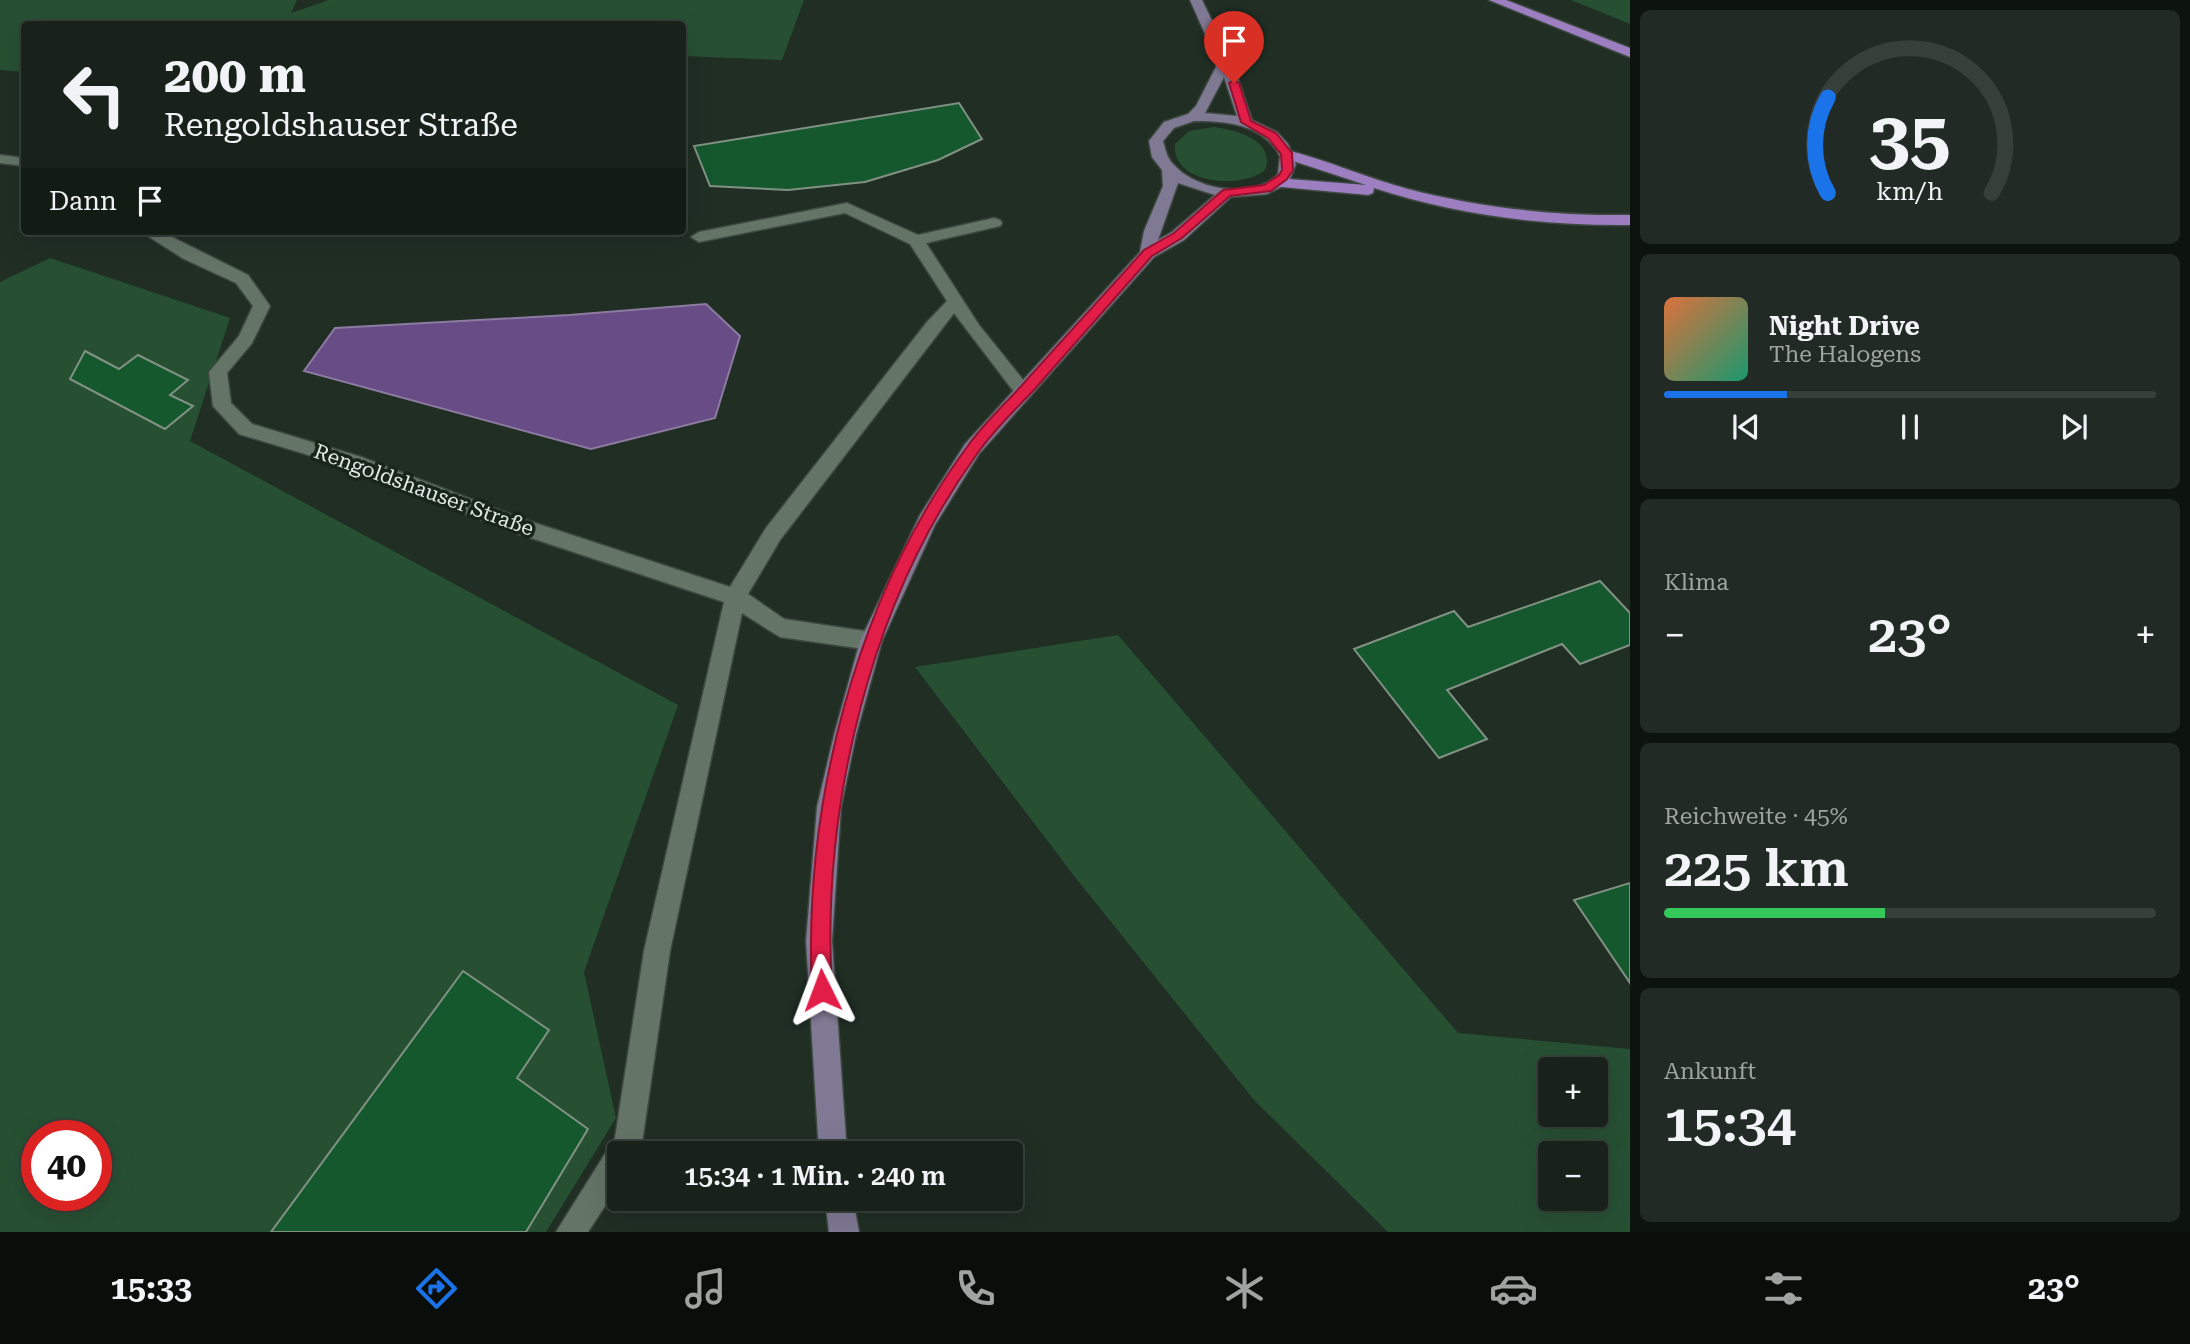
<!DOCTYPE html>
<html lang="de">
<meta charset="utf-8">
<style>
body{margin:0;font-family:"Roboto Serif",serif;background:#212a24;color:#f1f3f6;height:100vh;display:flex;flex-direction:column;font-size:26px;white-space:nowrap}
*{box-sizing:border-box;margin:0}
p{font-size:23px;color:#9fa4a3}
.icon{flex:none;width:38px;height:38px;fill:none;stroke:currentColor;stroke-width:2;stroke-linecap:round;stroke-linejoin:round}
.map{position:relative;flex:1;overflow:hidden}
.drawer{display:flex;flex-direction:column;gap:10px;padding:10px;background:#0d130f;width:560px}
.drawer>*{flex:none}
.top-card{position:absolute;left:21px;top:21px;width:665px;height:214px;border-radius:7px;box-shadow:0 7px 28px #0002,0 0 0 2px #363f3a;background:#18221b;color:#f1f3f6;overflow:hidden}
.fabs{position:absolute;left:1538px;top:1057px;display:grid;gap:14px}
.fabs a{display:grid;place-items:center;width:70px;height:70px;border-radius:7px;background:#18221b;box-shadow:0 7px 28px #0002,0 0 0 2px #363f3a;font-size:35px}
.speed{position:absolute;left:21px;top:1120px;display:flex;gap:14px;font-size:35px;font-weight:700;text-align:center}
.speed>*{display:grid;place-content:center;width:91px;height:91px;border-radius:50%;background:#18221b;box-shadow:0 7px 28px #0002,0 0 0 2px #363f3a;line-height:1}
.speed .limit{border:10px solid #d22;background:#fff;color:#111}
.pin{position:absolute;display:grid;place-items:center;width:60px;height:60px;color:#fff;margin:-72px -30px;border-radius:50% 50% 50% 0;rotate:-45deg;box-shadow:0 0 7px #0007}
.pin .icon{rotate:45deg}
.me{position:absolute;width:77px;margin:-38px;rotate:357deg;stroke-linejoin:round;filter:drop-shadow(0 0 5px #0008)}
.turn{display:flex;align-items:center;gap:24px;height:147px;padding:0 28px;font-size:32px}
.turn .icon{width:91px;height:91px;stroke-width:2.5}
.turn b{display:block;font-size:49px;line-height:60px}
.then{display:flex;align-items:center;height:66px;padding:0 28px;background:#0003;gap:14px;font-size:26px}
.big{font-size:52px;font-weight:600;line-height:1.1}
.drawer .tile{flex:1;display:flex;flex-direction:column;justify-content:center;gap:10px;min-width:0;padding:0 24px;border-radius:10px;background:#212a24}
.drawer .dial{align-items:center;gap:0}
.dial svg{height:182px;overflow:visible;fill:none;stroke:#363f3a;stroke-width:7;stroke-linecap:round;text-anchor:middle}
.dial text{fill:#f1f3f6;stroke:none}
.song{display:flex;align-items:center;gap:21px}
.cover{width:84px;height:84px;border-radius:10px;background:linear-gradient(135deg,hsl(20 70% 55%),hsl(160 70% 35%))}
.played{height:7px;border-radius:4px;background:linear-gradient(90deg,#1a73e8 25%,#363f3a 25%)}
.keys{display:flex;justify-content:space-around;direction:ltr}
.heat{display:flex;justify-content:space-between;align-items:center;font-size:38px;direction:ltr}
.charge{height:10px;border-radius:5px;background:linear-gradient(90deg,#34c759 45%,#363f3a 0)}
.trip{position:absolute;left:607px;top:1141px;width:416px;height:70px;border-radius:7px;background:#18221b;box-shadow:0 7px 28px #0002,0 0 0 2px #363f3a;font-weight:600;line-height:70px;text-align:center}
.tab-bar{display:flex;height:112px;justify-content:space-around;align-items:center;background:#0a0e0b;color:#9fa4a3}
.tab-bar .icon{width:49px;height:49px}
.tab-bar .current{color:#1a73e8}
.tab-bar b{font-size:32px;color:#f1f3f6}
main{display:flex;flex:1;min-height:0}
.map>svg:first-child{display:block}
.green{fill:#275033;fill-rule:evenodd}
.water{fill:#684c85;stroke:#8c7ba1;stroke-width:2}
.building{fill:#15582e;stroke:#819184;stroke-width:2}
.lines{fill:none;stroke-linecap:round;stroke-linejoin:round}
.lane-casing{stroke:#3d4940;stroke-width:3}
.secondary-casing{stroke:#3d4940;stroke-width:3}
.primary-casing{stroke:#3d4940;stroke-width:3}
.lane{fill:#647467;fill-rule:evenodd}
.secondary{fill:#807994;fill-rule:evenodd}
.primary{fill:#9c7ec1;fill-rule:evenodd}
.route{fill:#e11d48;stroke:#92132f;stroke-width:2}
.labels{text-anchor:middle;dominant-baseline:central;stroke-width:7;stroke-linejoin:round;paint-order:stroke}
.street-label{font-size:21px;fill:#e0e9e2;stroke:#17251a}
</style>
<main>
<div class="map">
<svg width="1630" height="1232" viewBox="0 0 1630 1232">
<rect width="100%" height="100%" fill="#202e24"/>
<!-- green -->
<path class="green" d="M0,0H297L291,13L329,0H804L782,60L683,56L682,24H24V72L0,70Z
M1571,0H1630V24Z
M1214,127C1236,130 1276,140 1265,170C1241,190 1171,184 1175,144L1189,131Z
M50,258L230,318L190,441L678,705L584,972L616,1118L546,1232H0V282ZM37,1136H96V1195H37Z
M1118,635L1458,1033L1630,1049V1232H1388L1254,1100L1075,877L915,667ZM1550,1069H1596V1115H1550ZM1550,1153H1596V1199H1550Z"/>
<!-- water -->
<path class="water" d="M706,304L740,336L715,418L591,449L304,371L335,328L569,315Z"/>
<!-- building -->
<path class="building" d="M959,103L982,139L938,160L865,182L788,190L710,186L694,146Z
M85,351L119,369L138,355L188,380L170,395L193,406L165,429L70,379Z
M1600,581L1630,613V645L1580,664L1562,644L1447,690L1487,739L1439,758L1354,649L1454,611L1468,627Z
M1630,883V983L1574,900Z
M463,971L549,1030L517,1078L588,1129L526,1232H271Z"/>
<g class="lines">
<!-- lane casing -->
<g class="lane-casing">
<path id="lane" d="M0,155L24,158V166L0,163Z
M847,203L918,235L994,218L1000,220L1002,223L1000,226L926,243L979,325L1033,392L1030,397H1018L954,313L780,540L748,594L784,619L871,632L879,634L882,641L879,648L871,650L780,637L742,613L670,951L642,1143L638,1153H620V1183L588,1232H556L615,1138L644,951L724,602L507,530L348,467L239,434L213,406L209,372L239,336L253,306L236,283L184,259L140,231H160L248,275L270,306L252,343L227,373L231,403L252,424L361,457L520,518L730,587L766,528L927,322L947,301L910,244L845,213L699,242L691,237L699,232Z"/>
</g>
<!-- secondary casing -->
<g class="secondary-casing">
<path id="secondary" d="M1190,0H1202L1232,62L1252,120L1277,132L1288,144L1296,164L1290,179L1281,187L1267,194L1231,197L1184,240L1154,257L979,454L935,525L882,641L856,735L841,807L832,941L847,1153H819L806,941L817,807L834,735L860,641L920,515L965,444L1140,252L1144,231L1163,186L1162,170L1152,157L1149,141L1164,122L1188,114L1196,106L1218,63ZM1224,77L1237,116L1205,113ZM1194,121C1227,121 1263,124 1280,156L1278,174C1254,200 1197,190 1175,166C1167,159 1166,151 1163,141L1174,128ZM1178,183L1215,195L1172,232L1158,240Z
M825,1199H853L859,1232H829Z"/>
</g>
<!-- primary casing -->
<g class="primary-casing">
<path id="primary" d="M1489,0H1506L1630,48V57Z
M1286,150C1327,160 1367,178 1408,189C1481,208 1555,216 1630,215V225C1544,226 1456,215 1374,188L1373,193L1368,195L1271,186L1268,183L1276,178L1366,185L1281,157L1279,154L1281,151Z"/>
</g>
<!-- lane -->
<use href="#lane" class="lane"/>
<!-- secondary -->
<use href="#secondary" class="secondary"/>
<!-- primary -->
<use href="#primary" class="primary"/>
</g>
<!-- route -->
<path class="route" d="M1234,80L1239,83L1251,121L1276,133L1292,153L1293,170L1287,179L1271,191L1230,196L1182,238L1152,256C1112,301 1073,346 1033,391C1014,411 993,431 977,454C869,603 821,809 832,990L829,997L822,1000L815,997L812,990C803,804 856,598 967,447C983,424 1005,404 1023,384C1063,339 1104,295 1144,250L1174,233L1223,190L1264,185L1279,175L1282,170L1281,154L1268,138L1241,122L1229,83Z"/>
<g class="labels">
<!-- street labels -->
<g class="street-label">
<text transform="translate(424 490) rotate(20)">Rengoldshauser Straße</text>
</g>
</g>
</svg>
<div class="fabs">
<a>+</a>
<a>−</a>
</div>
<div class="speed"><div class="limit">40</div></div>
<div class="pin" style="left:1234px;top:83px;background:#d93025"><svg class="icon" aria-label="arrive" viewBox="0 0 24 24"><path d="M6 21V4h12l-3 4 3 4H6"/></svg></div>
<svg class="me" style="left:822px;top:990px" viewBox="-20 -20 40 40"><path d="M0-17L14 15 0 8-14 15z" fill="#e11d48" stroke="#fff" stroke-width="4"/></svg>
<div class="trip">15:34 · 1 Min. · 240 m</div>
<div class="top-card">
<div class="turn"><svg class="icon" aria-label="left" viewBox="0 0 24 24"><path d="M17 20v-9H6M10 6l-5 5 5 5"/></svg><div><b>200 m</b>Rengoldshauser Straße</div></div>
<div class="then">Dann<svg class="icon" aria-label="arrive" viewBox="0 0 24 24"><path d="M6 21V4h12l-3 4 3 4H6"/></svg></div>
</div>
</div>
<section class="drawer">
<div class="tile dial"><svg viewBox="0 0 100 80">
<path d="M14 69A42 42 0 1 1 86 69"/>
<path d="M14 69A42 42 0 0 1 14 27" stroke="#1a73e8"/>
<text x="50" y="56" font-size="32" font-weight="700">35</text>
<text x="50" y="72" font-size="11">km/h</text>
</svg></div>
<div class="tile">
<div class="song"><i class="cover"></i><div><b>Night Drive</b><p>The Halogens</p></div></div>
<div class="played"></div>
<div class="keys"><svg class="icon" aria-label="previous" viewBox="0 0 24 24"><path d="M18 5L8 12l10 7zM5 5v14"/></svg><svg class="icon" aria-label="pause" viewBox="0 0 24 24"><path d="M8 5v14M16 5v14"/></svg><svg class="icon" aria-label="next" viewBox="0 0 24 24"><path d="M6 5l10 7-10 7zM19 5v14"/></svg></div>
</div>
<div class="tile"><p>Klima</p>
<div class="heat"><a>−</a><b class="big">23°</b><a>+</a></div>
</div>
<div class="tile"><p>Reichweite · 45%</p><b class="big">225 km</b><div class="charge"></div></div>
<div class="tile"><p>Ankunft</p><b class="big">15:34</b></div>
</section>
</main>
<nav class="tab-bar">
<b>15:33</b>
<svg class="icon current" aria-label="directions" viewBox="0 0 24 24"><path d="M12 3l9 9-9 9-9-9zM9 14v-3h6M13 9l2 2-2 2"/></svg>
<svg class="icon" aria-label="music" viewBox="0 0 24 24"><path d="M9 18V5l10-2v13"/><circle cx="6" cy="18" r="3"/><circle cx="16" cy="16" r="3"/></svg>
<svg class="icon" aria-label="phone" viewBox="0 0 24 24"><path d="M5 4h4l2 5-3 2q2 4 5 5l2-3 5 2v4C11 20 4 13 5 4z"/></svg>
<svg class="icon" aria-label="climate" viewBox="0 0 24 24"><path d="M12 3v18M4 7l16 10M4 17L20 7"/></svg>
<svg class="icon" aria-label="car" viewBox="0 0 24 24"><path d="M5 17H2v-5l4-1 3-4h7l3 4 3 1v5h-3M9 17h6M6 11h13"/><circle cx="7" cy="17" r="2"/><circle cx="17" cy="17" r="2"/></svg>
<svg class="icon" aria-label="filters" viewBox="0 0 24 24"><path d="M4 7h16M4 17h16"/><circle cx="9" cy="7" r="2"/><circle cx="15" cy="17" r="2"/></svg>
<b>23°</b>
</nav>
